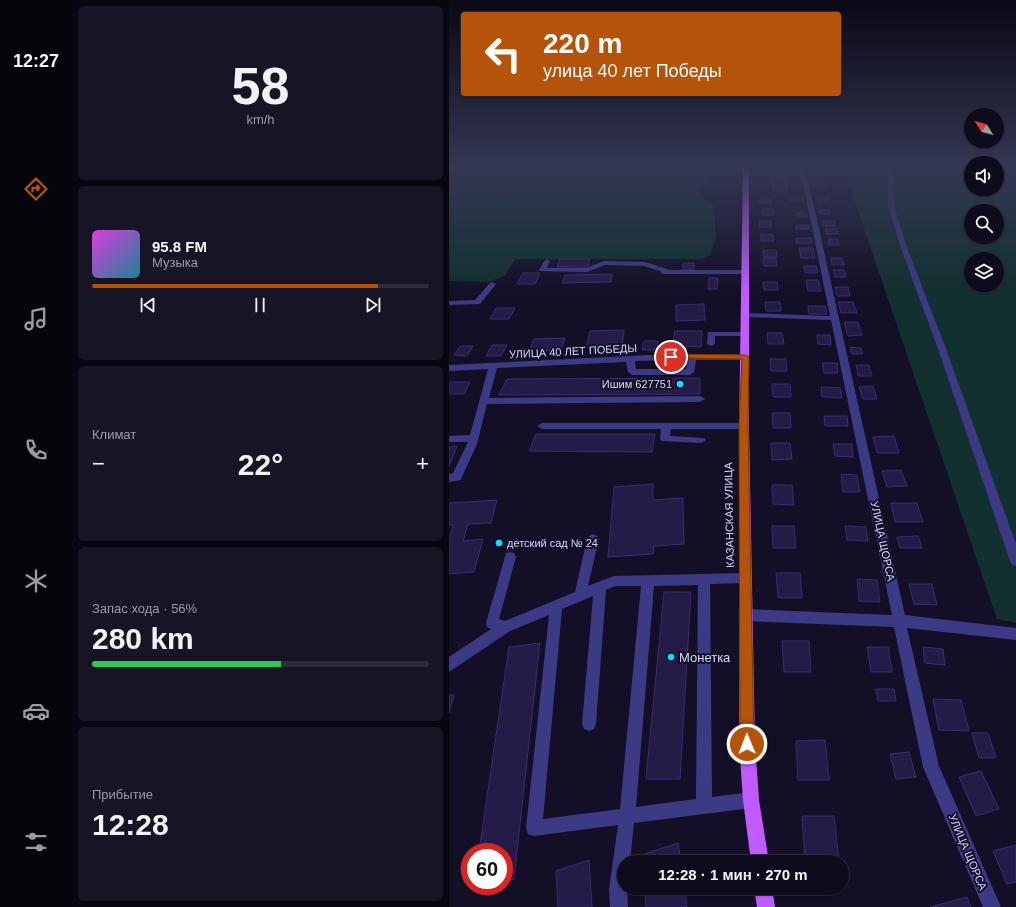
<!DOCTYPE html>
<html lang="ru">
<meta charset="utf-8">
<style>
body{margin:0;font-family:Arial,sans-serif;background:#171425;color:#f1f3f6;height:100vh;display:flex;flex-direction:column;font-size:15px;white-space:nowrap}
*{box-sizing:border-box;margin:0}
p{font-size:13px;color:#9b9ba3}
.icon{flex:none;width:22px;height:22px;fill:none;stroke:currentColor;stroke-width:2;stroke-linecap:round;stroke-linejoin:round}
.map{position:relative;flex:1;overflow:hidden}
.drawer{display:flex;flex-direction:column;gap:6px;padding:6px;background:#08060f;width:377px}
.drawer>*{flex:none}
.top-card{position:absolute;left:12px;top:12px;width:380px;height:84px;border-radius:4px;box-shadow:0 1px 3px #0004,0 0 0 1px #2e2b3b;background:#b45309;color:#fff;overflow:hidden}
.needle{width:26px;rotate:307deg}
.buttons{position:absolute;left:515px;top:108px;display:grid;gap:8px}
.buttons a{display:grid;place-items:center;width:40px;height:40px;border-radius:50%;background:#0e0b1c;box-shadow:0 1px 3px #0004,0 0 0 1px #2e2b3b;font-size:20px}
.speed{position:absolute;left:12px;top:843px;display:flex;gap:8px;font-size:20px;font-weight:700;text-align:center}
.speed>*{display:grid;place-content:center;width:52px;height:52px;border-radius:50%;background:#0e0b1c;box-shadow:0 1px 3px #0004,0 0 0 1px #2e2b3b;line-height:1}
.speed .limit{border:6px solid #d22;background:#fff;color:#111}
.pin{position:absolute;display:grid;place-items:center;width:34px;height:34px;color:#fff;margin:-17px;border:2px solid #fff;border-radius:50%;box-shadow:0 1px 4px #0007}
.me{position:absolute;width:44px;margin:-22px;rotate:359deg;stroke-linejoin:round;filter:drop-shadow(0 0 3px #0008)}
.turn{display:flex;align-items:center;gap:14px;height:84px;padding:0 16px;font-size:18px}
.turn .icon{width:52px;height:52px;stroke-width:2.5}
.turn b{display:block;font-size:28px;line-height:34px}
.big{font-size:30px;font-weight:800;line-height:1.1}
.drawer .widget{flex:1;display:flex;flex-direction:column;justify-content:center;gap:6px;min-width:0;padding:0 14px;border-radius:6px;background:#171425}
.drawer .dial{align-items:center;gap:0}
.dial b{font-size:52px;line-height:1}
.song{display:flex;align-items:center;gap:12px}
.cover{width:48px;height:48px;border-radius:6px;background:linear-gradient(135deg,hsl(300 70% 55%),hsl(190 70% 35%))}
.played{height:4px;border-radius:2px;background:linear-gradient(90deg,#b45309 85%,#2e2b3b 85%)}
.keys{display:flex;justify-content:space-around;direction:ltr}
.heat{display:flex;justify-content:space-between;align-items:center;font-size:22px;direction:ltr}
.charge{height:6px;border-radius:3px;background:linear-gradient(90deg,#34c759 56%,#2e2b3b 0)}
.trip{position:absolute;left:168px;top:855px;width:232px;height:40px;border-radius:20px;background:#0e0b1c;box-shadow:0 1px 3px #0004,0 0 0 1px #2e2b3b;font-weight:800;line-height:40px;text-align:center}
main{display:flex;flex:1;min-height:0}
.menu{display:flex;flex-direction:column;width:72px;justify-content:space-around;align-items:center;background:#06040b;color:#9b9ba3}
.menu .icon{width:28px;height:28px}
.menu .selected{color:#b45309}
.menu b{font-size:18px;color:#f1f3f6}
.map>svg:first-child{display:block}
.green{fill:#12302f;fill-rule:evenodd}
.building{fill:#241b47;stroke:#3b2d73}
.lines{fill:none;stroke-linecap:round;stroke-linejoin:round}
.minor{fill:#3d3a85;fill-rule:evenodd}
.major{fill:#c25bff;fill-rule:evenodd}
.route{fill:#b45309;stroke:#753606}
.poi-dot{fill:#00e5ff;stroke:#130f26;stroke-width:1.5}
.labels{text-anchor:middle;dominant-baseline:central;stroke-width:4;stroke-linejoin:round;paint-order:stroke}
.street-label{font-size:11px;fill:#d9d4ff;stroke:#130f26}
.poi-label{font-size:11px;fill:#d9d4ff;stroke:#130f26;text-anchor:end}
.near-poi-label{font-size:13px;fill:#d9d4ff;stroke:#130f26;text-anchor:start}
</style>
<main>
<nav class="menu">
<b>12:27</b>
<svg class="icon selected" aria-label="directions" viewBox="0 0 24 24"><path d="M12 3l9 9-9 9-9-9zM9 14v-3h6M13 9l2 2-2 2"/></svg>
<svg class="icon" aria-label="music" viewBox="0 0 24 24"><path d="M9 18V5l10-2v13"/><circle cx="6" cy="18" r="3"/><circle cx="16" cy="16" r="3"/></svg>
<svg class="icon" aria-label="phone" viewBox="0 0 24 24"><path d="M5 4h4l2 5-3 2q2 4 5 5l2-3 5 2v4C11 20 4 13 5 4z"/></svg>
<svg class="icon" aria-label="climate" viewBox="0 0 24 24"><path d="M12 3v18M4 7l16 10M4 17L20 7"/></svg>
<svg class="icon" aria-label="car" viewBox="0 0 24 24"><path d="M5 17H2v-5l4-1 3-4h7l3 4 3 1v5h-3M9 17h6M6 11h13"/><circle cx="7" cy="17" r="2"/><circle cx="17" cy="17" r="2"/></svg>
<svg class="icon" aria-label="filters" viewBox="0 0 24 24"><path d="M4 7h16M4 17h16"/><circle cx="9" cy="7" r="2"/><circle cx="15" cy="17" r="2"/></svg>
</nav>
<section class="drawer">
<div class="widget dial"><b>58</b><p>km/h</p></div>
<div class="widget">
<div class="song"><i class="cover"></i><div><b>95.8 FM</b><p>Музыка</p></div></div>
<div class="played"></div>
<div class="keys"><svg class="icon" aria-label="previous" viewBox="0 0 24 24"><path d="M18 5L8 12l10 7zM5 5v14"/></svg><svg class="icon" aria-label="pause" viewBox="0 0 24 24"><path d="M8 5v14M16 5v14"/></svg><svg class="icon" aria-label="next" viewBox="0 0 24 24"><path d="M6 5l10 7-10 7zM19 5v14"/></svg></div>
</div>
<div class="widget"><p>Климат</p>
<div class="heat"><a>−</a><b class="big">22°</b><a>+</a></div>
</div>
<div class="widget"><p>Запас хода · 56%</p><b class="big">280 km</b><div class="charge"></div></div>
<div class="widget"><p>Прибытие</p><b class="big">12:28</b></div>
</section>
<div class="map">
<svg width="567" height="907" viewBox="0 0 567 907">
<rect width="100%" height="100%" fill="#130f26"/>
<!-- green -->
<path class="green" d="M0,167H66L49,173L0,171Z
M70,167H268L264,174L250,188L252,196L265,206L267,238L261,255L252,259H66L56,276L39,282L0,281V174H65Z
M394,167H522V189H548V167H567V623L548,619ZM522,211H548V237H522ZM522,259H548V285H522Z"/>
<!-- building -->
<path class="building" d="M322,167H331L332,172H323Z
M359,167H371L372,172H360Z
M323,176L337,177L338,191H324Z
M363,182H376L377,186H364Z
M342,196H354V201H342Z
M368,197H380L381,202L369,201Z
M311,198H322V203H311Z
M313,209H324L325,215H314Z
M370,210H381V214H371Z
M346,213H357L358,217H347Z
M310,221H322V227H310Z
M373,221H385L386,226H374Z
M347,225H360V229H347Z
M376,229H388L389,234H377Z
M312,234H324L325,241H312Z
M347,238H362L363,243H347Z
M379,239H389L390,245H380Z
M350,248H364L366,258H352Z
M314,250H327L328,257H315Z
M314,258H327L328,266H315Z
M382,258H393L395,265H383Z
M111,259H141L139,267H108Z
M234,263H245L244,270H234Z
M355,266H367L369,273H356Z
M384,270H395L397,277H386Z
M74,273H91L86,284H68Z
M163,274L162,282L113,283L116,275Z
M260,278H269L268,289H259Z
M357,280H369L372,291H359Z
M314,282H328L329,290H315Z
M386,287H399L401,296H388Z
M316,302H331L332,311H317Z
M389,302H404L408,313H392Z
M255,304L256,320L227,321V305Z
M359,306H376L378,314H360Z
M47,308H66L60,319H41Z
M395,322H409L413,335L399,336Z
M175,330L173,347L137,348L141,331Z
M226,331H253L252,347L223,346Z
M318,333H333L335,344H319Z
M368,335H381L382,345L369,344Z
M116,338L112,350L80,351L85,339Z
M195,341H209L208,350H193Z
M43,345H58L52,356H37Z
M11,346H24L18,356L5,355Z
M401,347L412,348L414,354H403Z
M321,359H337L338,371H322Z
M373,363H388L389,373H375Z
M407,365H420L423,376H409Z
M251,378V394L50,395L58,379Z
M0,382H21L15,394H0Z
M323,384H341L342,397H324Z
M424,386L428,399H414L410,387Z
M372,387L391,388L393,398L373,397Z
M323,413H341L342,428H324Z
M375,416H398L399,426H376Z
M87,434H206L203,452L80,451Z
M445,436L450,453H428L424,437Z
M322,443H341L343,459L323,460Z
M384,444H403L404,457L386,456Z
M8,446L0,467V447Z
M452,470L458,486L438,487L433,471Z
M392,474L408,475L411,492H394Z
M204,484V500L234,498L235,544L205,546L204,554L159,557L165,487Z
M323,485H343L345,505L324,504Z
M48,500L42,523L19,524L14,541L34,539L25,572L0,574V538L4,525H0V503Z
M442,503H468L474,522H446Z
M323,526H345L347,548H324Z
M396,526L417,527L419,541L398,540Z
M469,536L473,548H451L448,537Z
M327,573H351L353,598H329Z
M408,579L428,580L431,602L410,601Z
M460,584H483L488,605L465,604Z
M215,592H242L231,779H197Z
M333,641H360L362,672H335Z
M91,643L65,879L55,881V852H30L60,647Z
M418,647H439L443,672H422Z
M474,647L494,649L496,665L476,663Z
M427,689H445L447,701H429Z
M0,695H5L0,713Z
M484,699L512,700L520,731L490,730Z
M523,733H539L547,758H530Z
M376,740L380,780H349L347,741Z
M460,752L467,777L447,779L441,754Z
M532,771L550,809L527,816L510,777Z
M353,816H385L390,862H356Z
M229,843L232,862H195V854Z
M567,845V882L558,884L544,851Z
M140,860L143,907H109L107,871Z
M196,888H235L238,907H197Z
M518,897L522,907H481Z"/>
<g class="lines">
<!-- minor -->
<path class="minor" d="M349,167H354L364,202L456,615L567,628V640L458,628L490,766L552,907H534L474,767L445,627L296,621L291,619L290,615L291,611L296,609L443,615L382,320L296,317L292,315L296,313L381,316L358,202Z
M439,167H444L445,206L458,248L496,346L567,544V566L563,565L561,561L488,346L452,248L439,206Z
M553,167H558L559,168L556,170Z
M98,259L101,261L98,268H137L155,261L196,262L221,270H296L299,272L296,274H214L212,273L211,271L195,266L156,265L138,272L91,271L90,270L96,260Z
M43,282L47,284L31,304L0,305V301L26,300L41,283Z
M259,332H296L300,334L296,336H266V344L262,346L258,344Z
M221,354H296L300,357L296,360H247L245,372L241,375H183L179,372L177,362L48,368L40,398L251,396L256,399L251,402L38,404L28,444L13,477L12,480L0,482V474L4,473L19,442H0V436L21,435L39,369L0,371V365ZM238,360L237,369H187L186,361Z
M93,423H295L300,426L295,429H222L221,436L255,438L257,440L252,443L213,441L211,439L212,429H93L88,426Z
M144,534L148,536L150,539L139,586L165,576L296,573L300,574L302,578L300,582L296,583L261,584L263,797L302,792L308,794L310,800L308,806L302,808L185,823L181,862H175V888H178L179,907H161L160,890L169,825L85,836L79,834L77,828L100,615L61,631L0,672V657L42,629L38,627L37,623L57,553L61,552L65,553L67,557L50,619L56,621L126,592L138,539L140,536ZM249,585L247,799L187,807L205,586ZM166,586H192L171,809L94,819L113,609L144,596L133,724L135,729L140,731L145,729L147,724L157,590Z"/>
<!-- major -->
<path class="major" d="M294,167H300V426L306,744L310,800L320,862H302L294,800L290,744V426Z
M305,888H323L326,907H308Z"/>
</g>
<!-- sky -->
<linearGradient id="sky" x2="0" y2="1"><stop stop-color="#0a0815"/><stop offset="0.57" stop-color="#333752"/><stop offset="1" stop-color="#333752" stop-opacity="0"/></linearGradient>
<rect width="567" height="294" fill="url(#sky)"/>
<!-- route -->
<path class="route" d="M222,354L296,355L300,357L299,426L305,744L303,749L298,751L293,749L291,744L290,426L293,359L219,358L218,357Z"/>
<!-- markers -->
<g class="poi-dot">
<circle cx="231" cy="384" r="4"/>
<circle cx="50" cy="543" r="4"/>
<circle cx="222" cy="657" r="4"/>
</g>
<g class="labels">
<!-- street labels -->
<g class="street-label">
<text transform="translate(124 351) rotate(-3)">УЛИЦА 40 ЛЕТ ПОБЕДЫ</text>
<text transform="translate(280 515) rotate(-91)">КАЗАНСКАЯ УЛИЦА</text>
<text transform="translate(434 541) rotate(78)">УЛИЦА ЩОРСА</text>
<text transform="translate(519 852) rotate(67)">УЛИЦА ЩОРСА</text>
</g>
<!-- poi labels -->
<g class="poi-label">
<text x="223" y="384">Ишим 627751</text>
<text x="58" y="543" text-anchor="start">детский сад № 24</text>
</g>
<!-- near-poi labels -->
<g class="near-poi-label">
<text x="230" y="657">Монетка</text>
</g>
</g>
</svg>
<div class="buttons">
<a><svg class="needle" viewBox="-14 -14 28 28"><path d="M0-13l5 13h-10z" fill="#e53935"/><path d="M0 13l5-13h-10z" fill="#9b9ba3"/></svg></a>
<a><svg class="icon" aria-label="sound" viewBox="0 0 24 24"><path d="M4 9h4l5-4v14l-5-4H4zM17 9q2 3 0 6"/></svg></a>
<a><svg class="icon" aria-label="search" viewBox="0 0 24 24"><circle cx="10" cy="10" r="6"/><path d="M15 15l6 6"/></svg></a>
<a><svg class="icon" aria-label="layers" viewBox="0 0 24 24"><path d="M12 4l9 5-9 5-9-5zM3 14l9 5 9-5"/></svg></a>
</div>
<div class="speed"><div class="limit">60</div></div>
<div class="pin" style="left:222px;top:357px;background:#d93025"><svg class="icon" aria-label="arrive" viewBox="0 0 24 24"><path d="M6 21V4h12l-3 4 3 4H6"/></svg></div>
<svg class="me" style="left:298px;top:744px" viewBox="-20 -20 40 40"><circle r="17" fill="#b45309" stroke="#fff" stroke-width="3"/><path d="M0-11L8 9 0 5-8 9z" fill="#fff"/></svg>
<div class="trip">12:28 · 1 мин · 270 m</div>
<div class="top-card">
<div class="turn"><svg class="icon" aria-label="left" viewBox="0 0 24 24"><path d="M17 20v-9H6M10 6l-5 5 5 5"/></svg><div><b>220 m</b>улица 40 лет Победы</div></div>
</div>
</div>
</main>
